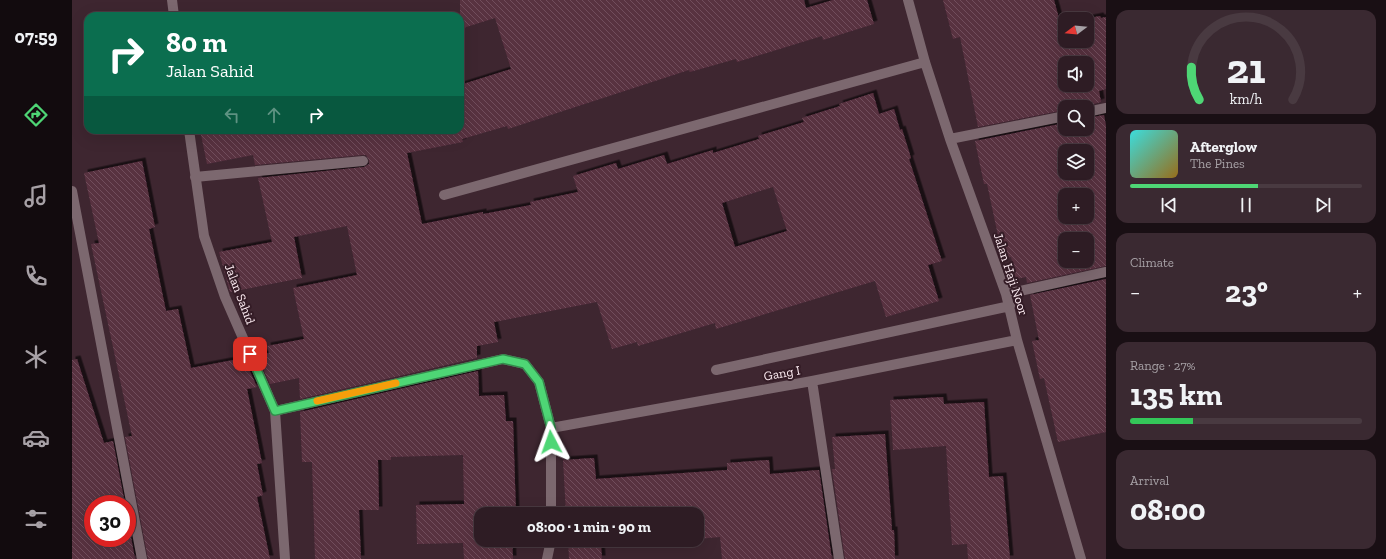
<!DOCTYPE html>
<meta charset="utf-8">
<style>
body{margin:0;font-family:"Zilla Slab",serif;background:#3a2931;color:#f1f3f6;height:100vh;display:flex;flex-direction:column;font-size:15px;white-space:nowrap}
*{box-sizing:border-box;margin:0}
p{font-size:13px;color:#a7a1a6}
.icon{flex:none;width:22px;height:22px;fill:none;stroke:currentColor;stroke-width:2;stroke-linecap:round;stroke-linejoin:round}
.map{position:relative;flex:1;overflow:hidden}
.drawer{display:flex;flex-direction:column;gap:10px;padding:10px;background:#190f14;width:280px}
.drawer>*{flex:none}
.hud{position:absolute;left:12px;top:12px;width:380px;height:122px;border-radius:12px;box-shadow:0 4px 16px #0002,0 0 0 1px #493a41;background:#0b6e4f;color:#fff;overflow:hidden}
.needle{width:26px;rotate:254deg}
.tools{position:absolute;left:986px;top:12px;display:grid;gap:8px}
.tools a{display:grid;place-items:center;width:36px;height:36px;border-radius:8px;background:#2e1c24;box-shadow:0 4px 16px #0002,0 0 0 1px #493a41;font-size:20px}
.speed{position:absolute;left:12px;top:495px;display:flex;gap:8px;font-size:20px;font-weight:700;text-align:center}
.speed>*{display:grid;place-content:center;width:52px;height:52px;border-radius:50%;background:#2e1c24;box-shadow:0 4px 16px #0002,0 0 0 1px #493a41;line-height:1}
.speed .limit{border:6px solid #d22;background:#fff;color:#111}
.pin{position:absolute;display:grid;place-items:center;width:34px;height:34px;color:#fff;margin:-17px;border-radius:8px;box-shadow:0 2px 6px #0006}
.me{position:absolute;width:44px;margin:-22px;rotate:356deg;stroke-linejoin:round;filter:drop-shadow(0 0 3px #0008)}
.turn{display:flex;align-items:center;gap:14px;height:84px;padding:0 16px;font-size:18px}
.turn .icon{width:52px;height:52px;stroke-width:2.5}
.turn b{display:block;font-size:28px;line-height:34px}
.lanes{display:flex;align-items:center;height:38px;padding:0 16px;background:#0003;justify-content:center;gap:20px;direction:ltr}
.lanes .off{opacity:.35}
.big{font-size:30px;font-weight:700;line-height:1.1}
.drawer .card{flex:1;display:flex;flex-direction:column;justify-content:center;gap:6px;min-width:0;padding:0 14px;border-radius:12px;background:#3a2931}
.drawer .dial{align-items:center;gap:0}
.dial svg{height:104px;overflow:visible;fill:none;stroke:#493a41;stroke-width:7;stroke-linecap:round;text-anchor:middle}
.dial text{fill:#f1f3f6;stroke:none}
.song{display:flex;align-items:center;gap:12px}
.cover{width:48px;height:48px;border-radius:6px;background:linear-gradient(135deg,hsl(180 70% 55%),hsl(40 70% 35%))}
.played{height:4px;border-radius:2px;background:linear-gradient(90deg,#4ed675 55%,#493a41 55%)}
.keys{display:flex;justify-content:space-around;direction:ltr}
.heat{display:flex;justify-content:space-between;align-items:center;font-size:22px;direction:ltr}
.charge{height:6px;border-radius:3px;background:linear-gradient(90deg,#34c759 27%,#493a41 0)}
.trip{position:absolute;left:402px;top:507px;width:230px;height:40px;border-radius:12px;background:#2e1c24;box-shadow:0 4px 16px #0002,0 0 0 1px #493a41;font-weight:700;line-height:40px;text-align:center}
main{display:flex;flex:1;min-height:0}
.menu{display:flex;flex-direction:column;width:72px;justify-content:space-around;align-items:center;background:#120b0e;color:#a7a1a6}
.menu .icon{width:28px;height:28px}
.menu .current{color:#4ed675}
.menu b{font-size:18px;color:#f1f3f6}
.map>svg:first-child{display:block}
.building{fill:url(#building-back-hatch);fill-rule:evenodd;filter:url(#shadow)}
.lines{fill:none;stroke-linecap:round;stroke-linejoin:round}
.minor{stroke:#7c686f;stroke-width:10}
.route-casing{stroke:#338b4c;stroke-width:10}
.route{stroke:#4ed675;stroke-width:7}
.slow{stroke:#f59e0b;stroke-width:7}
.labels{text-anchor:middle;dominant-baseline:central;stroke-width:4;stroke-linejoin:round;paint-order:stroke}
.street-label{font-size:13px;fill:#fbeaf0;stroke:#341c26}
</style>
<main>
<nav class="menu">
<b>07:59</b>
<svg class="icon current" aria-label="directions" viewBox="0 0 24 24"><path d="M12 3l9 9-9 9-9-9zM9 14v-3h6M13 9l2 2-2 2"/></svg>
<svg class="icon" aria-label="music" viewBox="0 0 24 24"><path d="M9 18V5l10-2v13"/><circle cx="6" cy="18" r="3"/><circle cx="16" cy="16" r="3"/></svg>
<svg class="icon" aria-label="phone" viewBox="0 0 24 24"><path d="M5 4h4l2 5-3 2q2 4 5 5l2-3 5 2v4C11 20 4 13 5 4z"/></svg>
<svg class="icon" aria-label="climate" viewBox="0 0 24 24"><path d="M12 3v18M4 7l16 10M4 17L20 7"/></svg>
<svg class="icon" aria-label="car" viewBox="0 0 24 24"><path d="M5 17H2v-5l4-1 3-4h7l3 4 3 1v5h-3M9 17h6M6 11h13"/><circle cx="7" cy="17" r="2"/><circle cx="17" cy="17" r="2"/></svg>
<svg class="icon" aria-label="filters" viewBox="0 0 24 24"><path d="M4 7h16M4 17h16"/><circle cx="9" cy="7" r="2"/><circle cx="15" cy="17" r="2"/></svg>
</nav>
<div class="map">
<svg width="1034" height="559" viewBox="0 0 1034 559">
<defs>
<pattern id="building-back-hatch" width="6" height="6" patternUnits="userSpaceOnUse"><rect width="6" height="6" fill="#583040"/><path d="M-1 5l2 2M0 0l6 6M5-1l2 2" fill="none" stroke="#714e5c"/></pattern>
<filter id="shadow"><feDropShadow dx="3.5" dy="-3.5" stdDeviation="0" flood-color="#0009"/></filter>
</defs>
<rect width="100%" height="100%" fill="#3e2630"/>
<!-- building -->
<path class="building" d="M388,0H732L734,8L761,0H795L802,24L751,40L750,36L665,62L664,59L618,72L617,70L436,129L435,126L390,139L391,142L335,153L350,224L411,212V214L459,205L458,202L506,192L501,176L544,163L546,169L592,155L595,164L641,150V153L687,139L686,136L732,122L730,118L768,106L767,104L801,93L807,114L822,109L828,130L830,129L839,158L837,159L870,261L856,265L867,301L814,317L803,281L644,329L643,323L566,346L565,342L540,349L525,302L422,322L426,342L405,346V358L228,399L227,378L198,384L185,355L197,353L195,346L232,339L221,288L285,275L275,226L222,237L230,278L158,292L147,252L200,242L186,178L292,167L297,164V160L294,155H290L183,165L181,155L135,164L128,130H388V85L439,69L423,18L388,29ZM701,187L715,231L663,247L650,203Z
M871,0H982L988,22L993,21V41H1015V19H1013L1028,16L1029,18L1034,17V89L1027,91L1029,102L1011,107H993V110L906,127L888,37L881,39ZM993,63H1015V85H993Z
M1032,115L1034,126V266L955,283L954,277L944,279L939,257L931,259L915,184H912L903,141L993,123V129H1015V118ZM993,151H1015V173H993ZM993,195H1015V217H993ZM993,239H1015V261H993Z
M70,161L83,227L77,229L94,311L106,309L119,368L172,358L185,387L175,389L190,463L185,464L191,495L185,497L198,559H76L53,437L60,436L19,244L27,243L12,173Z
M1034,279V432L986,442L972,378L968,379L960,341L967,340L958,295Z
M5,359L32,443L41,441L53,504H21V538H55V515L63,559H0V360Z
M406,371L407,396L432,395L434,421H441L444,514H409V540H440L441,559H392L391,543L345,544L344,505L392,504L391,455L319,457V460H306L307,510H287L289,559H243L240,462H230L228,412Z
M871,397L872,404L912,402L917,477L931,476L938,559H896L895,544L880,545L874,446L821,450L818,400Z
M813,434L820,530H822L823,559H773L760,469H763L760,437Z
M522,458L524,479L655,470V463L697,460L698,474L747,470L760,559H650L648,537L625,539V514H494L491,460Z
M496,540H607L529,545L530,559H497Z"/>
<g class="lines">
<!-- minor -->
<path class="minor" d="M100,0L102,16
M836,0L853,62L878,139L934,294L945,340L1009,559
M1015,112L1034,108
M117,130L132,236L153,297L203,411L431,359L453,364L467,382L479,428V514
M878,139L993,116
M123,177L291,161
M0,191L70,559
M372,195L853,62
M934,294L1034,272
M644,370L938,306
M740,381L767,559
M203,411L213,559
M479,428L740,381L945,340
M475,559L479,540"/>
</g>
<g class="lines">
<!-- route casing -->
<g class="route-casing">
<path id="route" d="M178,354L203,411L431,359L453,364L467,382L479,428V442"/>
</g>
<!-- route -->
<use href="#route" class="route"/>
<!-- slow -->
<path class="slow" d="M245,401L324,383"/>
</g>
<g class="labels">
<!-- street labels -->
<g class="street-label">
<text transform="translate(939 274) rotate(72)">Jalan Haji Noor</text>
<text transform="translate(168 294) rotate(69)">Jalan Sahid</text>
<text transform="translate(710 373) rotate(-10)">Gang I</text>
</g>
</g>
</svg>
<div class="tools">
<a><svg class="needle" viewBox="-14 -14 28 28"><path d="M0-13l5 13h-10z" fill="#e53935"/><path d="M0 13l5-13h-10z" fill="#a7a1a6"/></svg></a>
<a><svg class="icon" aria-label="sound" viewBox="0 0 24 24"><path d="M4 9h4l5-4v14l-5-4H4zM17 9q2 3 0 6"/></svg></a>
<a><svg class="icon" aria-label="search" viewBox="0 0 24 24"><circle cx="10" cy="10" r="6"/><path d="M15 15l6 6"/></svg></a>
<a><svg class="icon" aria-label="layers" viewBox="0 0 24 24"><path d="M12 4l9 5-9 5-9-5zM3 14l9 5 9-5"/></svg></a>
<a>+</a>
<a>−</a>
</div>
<div class="speed"><div class="limit">30</div></div>
<div class="pin" style="left:178px;top:354px;background:#d93025"><svg class="icon" aria-label="arrive" viewBox="0 0 24 24"><path d="M6 21V4h12l-3 4 3 4H6"/></svg></div>
<svg class="me" style="left:479px;top:442px" viewBox="-20 -20 40 40"><path d="M0-17L14 15 0 8-14 15z" fill="#4ed675" stroke="#fff" stroke-width="4"/></svg>
<div class="trip">08:00 · 1 min · 90 m</div>
<div class="hud">
<div class="turn"><svg class="icon" aria-label="right" viewBox="0 0 24 24"><path d="M7 20v-9h11M14 6l5 5-5 5"/></svg><div><b>80 m</b>Jalan Sahid</div></div>
<div class="lanes"><svg class="icon off" aria-label="left" viewBox="0 0 24 24"><path d="M17 20v-9H6M10 6l-5 5 5 5"/></svg><svg class="icon off" aria-label="ahead" viewBox="0 0 24 24"><path d="M12 20V5M6 11l6-6 6 6"/></svg><svg class="icon" aria-label="right" viewBox="0 0 24 24"><path d="M7 20v-9h11M14 6l5 5-5 5"/></svg></div>
</div>
</div>
<section class="drawer">
<div class="card dial"><svg viewBox="0 0 100 80">
<path d="M14 69A42 42 0 1 1 86 69"/>
<path d="M14 69A42 42 0 0 1 8 44" stroke="#4ed675"/>
<text x="50" y="56" font-size="32" font-weight="700">21</text>
<text x="50" y="72" font-size="11">km/h</text>
</svg></div>
<div class="card">
<div class="song"><i class="cover"></i><div><b>Afterglow</b><p>The Pines</p></div></div>
<div class="played"></div>
<div class="keys"><svg class="icon" aria-label="previous" viewBox="0 0 24 24"><path d="M18 5L8 12l10 7zM5 5v14"/></svg><svg class="icon" aria-label="pause" viewBox="0 0 24 24"><path d="M8 5v14M16 5v14"/></svg><svg class="icon" aria-label="next" viewBox="0 0 24 24"><path d="M6 5l10 7-10 7zM19 5v14"/></svg></div>
</div>
<div class="card"><p>Climate</p>
<div class="heat"><a>−</a><b class="big">23°</b><a>+</a></div>
</div>
<div class="card"><p>Range · 27%</p><b class="big">135 km</b><div class="charge"></div></div>
<div class="card"><p>Arrival</p><b class="big">08:00</b></div>
</section>
</main>
